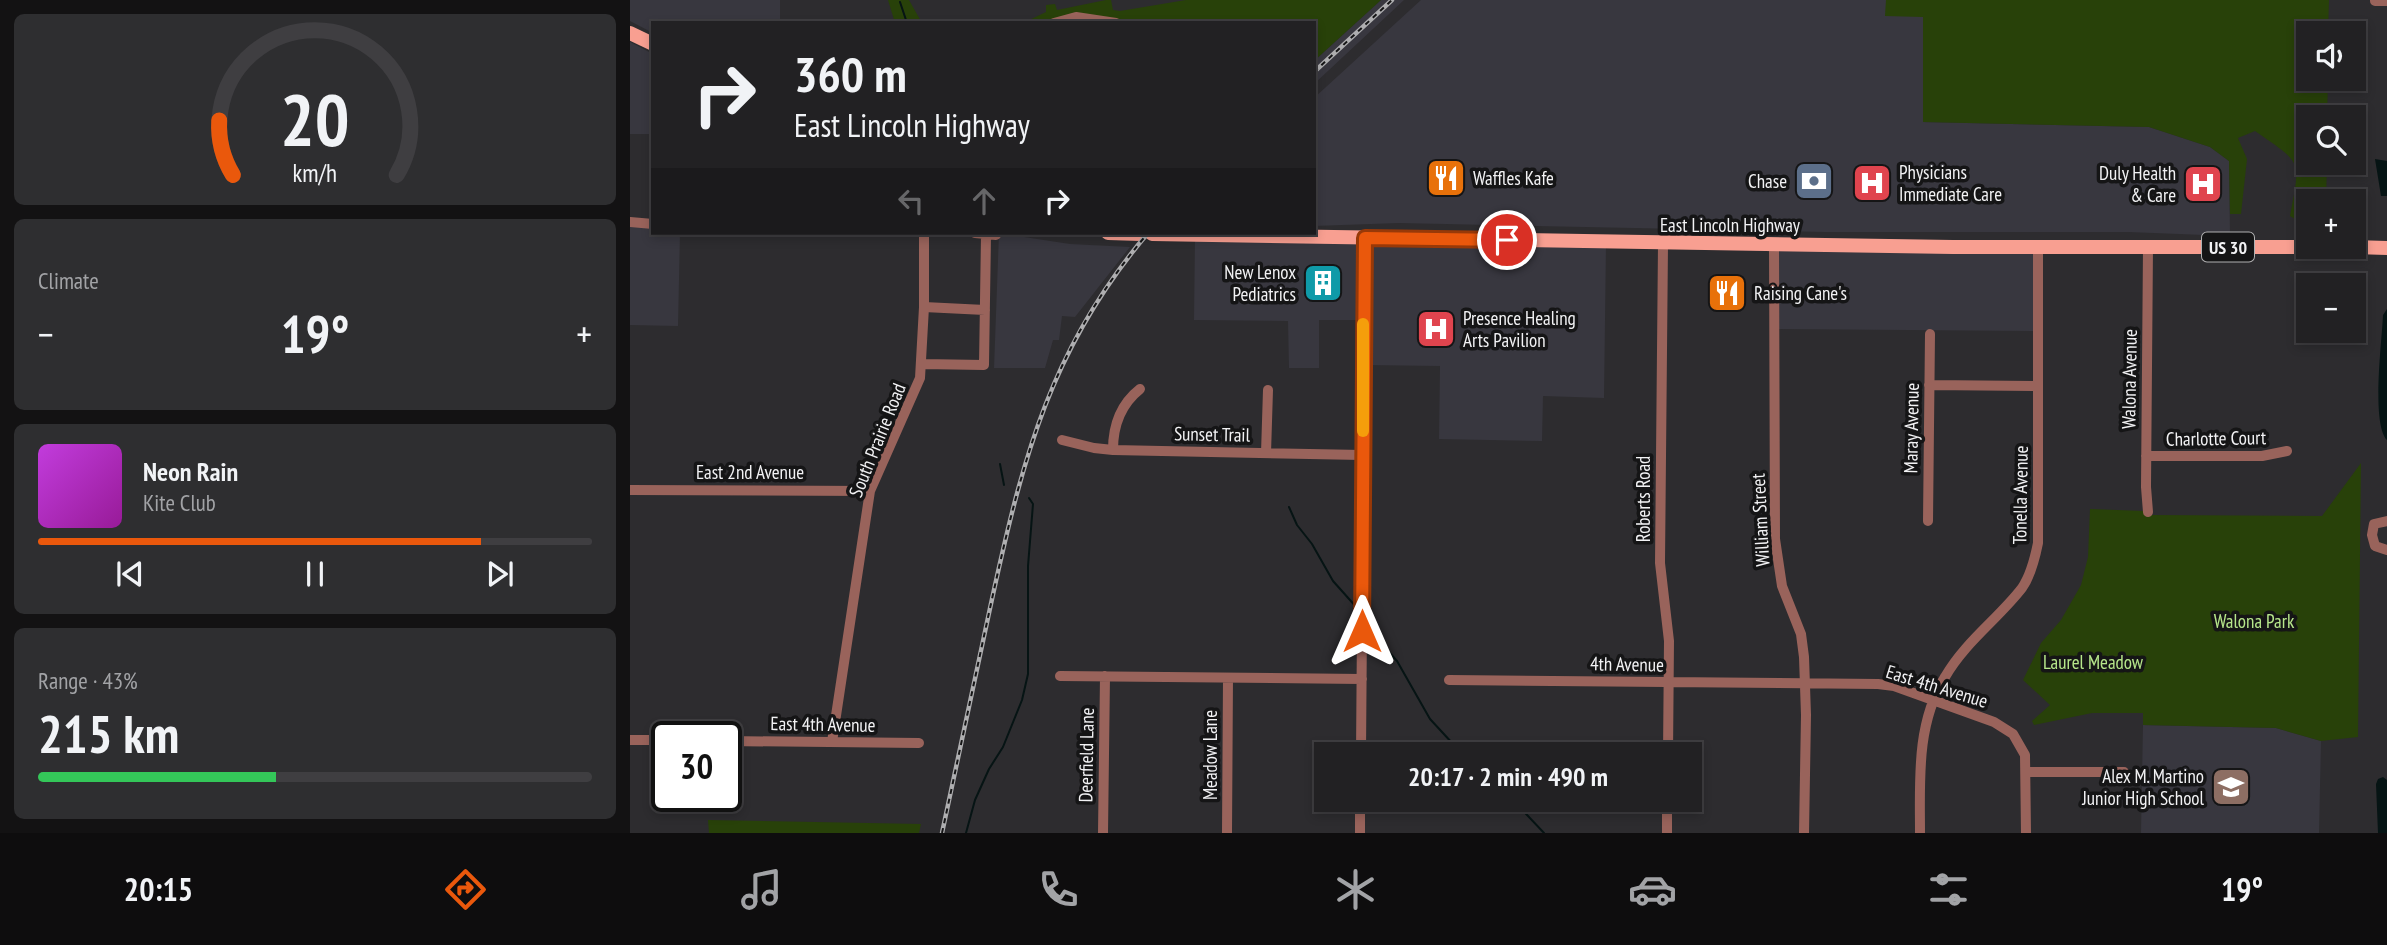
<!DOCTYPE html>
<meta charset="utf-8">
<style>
body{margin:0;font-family:"PT Sans Narrow",sans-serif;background:#2e2e30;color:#f1f3f6;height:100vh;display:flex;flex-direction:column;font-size:26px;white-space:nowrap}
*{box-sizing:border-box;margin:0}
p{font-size:23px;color:#a2a3a6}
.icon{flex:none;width:38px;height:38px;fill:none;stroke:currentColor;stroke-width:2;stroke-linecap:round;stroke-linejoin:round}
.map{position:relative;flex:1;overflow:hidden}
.side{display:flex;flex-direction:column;gap:14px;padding:14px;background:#131213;width:630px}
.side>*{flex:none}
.hud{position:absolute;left:21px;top:21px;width:665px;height:214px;border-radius:0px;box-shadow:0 4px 10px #0003,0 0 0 2px #3f3e41;background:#222123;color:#f1f3f6;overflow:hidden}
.controls{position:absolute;left:1666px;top:21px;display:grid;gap:14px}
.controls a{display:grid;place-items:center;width:70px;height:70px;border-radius:0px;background:#222123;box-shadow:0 4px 10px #0003,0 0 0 2px #3f3e41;font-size:35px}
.speed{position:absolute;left:21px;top:721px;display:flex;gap:14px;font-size:35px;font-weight:700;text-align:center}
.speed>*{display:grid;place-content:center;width:91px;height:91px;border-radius:50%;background:#222123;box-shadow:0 4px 10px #0003,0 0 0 2px #3f3e41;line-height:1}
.speed .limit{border:4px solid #111;border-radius:10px;background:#fff;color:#111}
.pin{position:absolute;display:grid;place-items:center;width:60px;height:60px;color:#fff;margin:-30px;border:4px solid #fff;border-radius:50%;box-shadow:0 2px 7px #0007}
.me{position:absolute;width:77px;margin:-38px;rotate:0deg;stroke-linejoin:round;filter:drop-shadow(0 0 5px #0008)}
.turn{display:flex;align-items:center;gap:24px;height:147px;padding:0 28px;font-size:32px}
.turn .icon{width:91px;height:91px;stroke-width:2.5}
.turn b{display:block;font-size:49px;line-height:60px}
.lanes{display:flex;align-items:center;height:66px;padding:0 28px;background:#0003;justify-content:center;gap:35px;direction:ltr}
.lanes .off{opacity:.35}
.big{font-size:52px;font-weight:600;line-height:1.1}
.side .tile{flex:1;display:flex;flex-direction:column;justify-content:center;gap:10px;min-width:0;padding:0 24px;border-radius:10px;background:#2e2e30}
.side .dial{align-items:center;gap:0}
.dial svg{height:182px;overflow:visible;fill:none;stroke:#3f3e41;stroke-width:7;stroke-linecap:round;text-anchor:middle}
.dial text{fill:#f1f3f6;stroke:none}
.song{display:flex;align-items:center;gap:21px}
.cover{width:84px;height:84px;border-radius:10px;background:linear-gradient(135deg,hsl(290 70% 55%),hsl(300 70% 35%))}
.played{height:7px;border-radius:4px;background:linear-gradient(90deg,#ea580c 80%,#3f3e41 80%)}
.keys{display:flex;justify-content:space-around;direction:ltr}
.heat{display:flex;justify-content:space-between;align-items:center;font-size:38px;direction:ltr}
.charge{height:10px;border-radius:5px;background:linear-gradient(90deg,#34c759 43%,#3f3e41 0)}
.trip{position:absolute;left:684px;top:742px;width:388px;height:70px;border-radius:0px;background:#222123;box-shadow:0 4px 10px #0003,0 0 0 2px #3f3e41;font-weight:600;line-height:70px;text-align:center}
.dock{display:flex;height:112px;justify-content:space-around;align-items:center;background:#0e0d0e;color:#a2a3a6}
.dock .icon{width:49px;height:49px}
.dock .selected{color:#ea580c}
.dock b{font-size:32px;color:#f1f3f6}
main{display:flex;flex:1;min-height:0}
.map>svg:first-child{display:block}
.built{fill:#38373f}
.green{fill:#284109}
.water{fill:#061414}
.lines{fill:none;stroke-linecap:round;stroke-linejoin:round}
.stream{stroke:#061414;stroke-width:2}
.minor{stroke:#99635b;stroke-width:10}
.major{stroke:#f89f91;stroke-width:14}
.rail-casing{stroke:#aeaeb0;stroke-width:4.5}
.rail{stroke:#151516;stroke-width:2;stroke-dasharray:5;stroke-linecap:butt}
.route-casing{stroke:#983908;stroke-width:18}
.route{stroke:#ea580c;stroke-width:12}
.slow{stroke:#f59e0b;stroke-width:12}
.labels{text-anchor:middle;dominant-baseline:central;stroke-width:7;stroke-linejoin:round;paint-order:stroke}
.shield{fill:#151516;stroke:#b0b0b1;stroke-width:2}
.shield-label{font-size:18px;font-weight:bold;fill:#f2f2f4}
.poi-label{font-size:19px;fill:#f2f2f4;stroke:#151516;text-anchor:start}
.street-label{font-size:19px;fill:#f2f2f4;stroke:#151516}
.park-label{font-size:19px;fill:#b7e78b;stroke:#151516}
</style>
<main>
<section class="side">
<div class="tile dial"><svg viewBox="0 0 100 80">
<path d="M14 69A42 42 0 1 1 86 69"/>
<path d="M14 69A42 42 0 0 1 8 45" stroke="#ea580c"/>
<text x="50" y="56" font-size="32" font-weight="700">20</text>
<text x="50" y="72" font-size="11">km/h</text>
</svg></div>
<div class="tile"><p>Climate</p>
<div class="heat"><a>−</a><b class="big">19°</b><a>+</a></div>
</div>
<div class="tile">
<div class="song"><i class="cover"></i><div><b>Neon Rain</b><p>Kite Club</p></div></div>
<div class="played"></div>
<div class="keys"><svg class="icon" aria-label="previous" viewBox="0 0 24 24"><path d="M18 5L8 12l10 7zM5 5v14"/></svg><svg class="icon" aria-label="pause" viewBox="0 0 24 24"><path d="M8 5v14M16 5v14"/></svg><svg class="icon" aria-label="next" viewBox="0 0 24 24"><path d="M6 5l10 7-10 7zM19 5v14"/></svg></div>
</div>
<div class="tile"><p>Range · 43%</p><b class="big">215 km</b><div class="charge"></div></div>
</section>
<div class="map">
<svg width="1757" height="833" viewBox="0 0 1757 833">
<rect width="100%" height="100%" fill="#2d2c2f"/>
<!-- built -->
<path class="built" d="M0,0H150V23H23V33L0,21Z
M751,0H774L684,84V61Z
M791,0H1256V16H1293V122L1519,127L1580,147L1599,161L1600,236L1498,232H1195L769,223L684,226V98Z
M0,42L23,54V134H0Z
M0,227H23V233H50L48,326L0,325Z
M369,233L440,244L500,247L445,317L432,316L429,340H423L415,368H364Z
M565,237L976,244L974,398L913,396L912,441L809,439L810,366L735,365L731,320H689V368H659L658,321L564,320Z
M1146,246L1403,254L1404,331L1145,329Z
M1513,725L1646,728L1691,741L1689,833H1511Z"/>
<!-- green -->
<path class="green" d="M258,0H279L292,23H265Z
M476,0H481L483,10L490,11L556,0H751L684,61V23H393L416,12V5L425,4L427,10Z
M1256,0H1699L1698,33H1678V79H1698L1697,117H1678V163H1697L1696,201H1678V227L1660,216C1671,158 1672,164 1625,131L1608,138L1617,159L1611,214H1600L1599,161L1580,147L1519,127L1293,122V17L1255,16Z
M1731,463L1728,737L1691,741L1646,728L1513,725V713H1462L1404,725L1402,721L1420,705L1393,680L1411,643L1431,620L1451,585L1458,557L1460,509L1514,511L1521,515L1692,516Z
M78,820L291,824L289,833H79Z"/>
<!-- water -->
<path class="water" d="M1745,159L1757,161V196H1751Z
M1757,309V440C1741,423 1752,341 1753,315Z
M1753,777L1757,780V833H1748L1746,784L1748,779Z"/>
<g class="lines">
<!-- stream -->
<path class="stream" d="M270,2L277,23
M370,464L374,485
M659,507L667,525L682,544L703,581L728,609
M737,618L746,625L752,644L767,661L800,719L824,745L848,754
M883,800L914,833
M336,833L345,800L359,769L373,747L392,700L398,674V566L403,504L399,498"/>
<!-- minor -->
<path class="minor" d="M1745,1H1757
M424,23L446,17L486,23
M0,222L23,224
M345,233L366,235
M1033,244L1030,563L1039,641L1038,754
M1144,244L1145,539L1152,586L1171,634L1174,657L1176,715L1174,833
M294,307L355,310
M292,364L354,365L356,235
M1299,385L1408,386
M432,440L464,448L483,450L732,455
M483,450C483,425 491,404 510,389
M636,453L638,390
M1516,456H1632L1657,451
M0,490L240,491
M1518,512L1516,487L1518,247
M1298,521L1300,334
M1757,521L1744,524L1742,535L1745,546L1757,550
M430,676L732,679
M819,680L1248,684L1264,686L1364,722L1383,734L1395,755L1396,833
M0,740H37
M96,741L289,743
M202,742L240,491L290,378L294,307V233
M731,754L735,238
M1397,772H1494
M473,833L475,676
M597,833L598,678
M730,833V800
M1037,833V800
M1290,833C1290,780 1286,724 1315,677C1335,642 1368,619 1392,588C1401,575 1405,558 1408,543V247"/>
<!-- major -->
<path class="major" d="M0,33L23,44
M478,233L511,234
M522,234L1323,247H1678
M1724,247L1757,248"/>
<!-- rail casing -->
<g class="rail-casing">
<path id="rail" d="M684,72L762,0
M312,833C329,755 345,677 362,599C393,457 421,347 518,233"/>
</g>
<!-- rail -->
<use href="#rail" class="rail"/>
</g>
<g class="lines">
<!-- route casing -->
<g class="route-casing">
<path id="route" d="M732,631L735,238L877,240"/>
</g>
<!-- route -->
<use href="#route" class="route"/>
<!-- slow -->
<path class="slow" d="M733,431V324"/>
</g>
<!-- icons -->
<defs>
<g id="restaurant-square" transform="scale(2.0125)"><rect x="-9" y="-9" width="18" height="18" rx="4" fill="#e8710a" stroke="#151516"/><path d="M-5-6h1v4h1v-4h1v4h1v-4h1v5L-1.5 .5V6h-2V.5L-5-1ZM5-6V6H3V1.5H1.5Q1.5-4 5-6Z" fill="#fff"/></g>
<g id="bank-square" transform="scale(2.0125)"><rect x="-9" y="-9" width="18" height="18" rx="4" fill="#5c6f8a" stroke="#151516"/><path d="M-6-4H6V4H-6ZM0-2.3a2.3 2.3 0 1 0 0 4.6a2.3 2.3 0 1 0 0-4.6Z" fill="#fff"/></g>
<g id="hospital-square" transform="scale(2.0125)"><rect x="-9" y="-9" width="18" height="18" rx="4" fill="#e0444e" stroke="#151516"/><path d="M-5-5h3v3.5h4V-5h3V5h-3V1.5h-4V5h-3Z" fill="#fff"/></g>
<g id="building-square" transform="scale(2.0125)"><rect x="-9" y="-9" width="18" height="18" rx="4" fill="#0f9aa8" stroke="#151516"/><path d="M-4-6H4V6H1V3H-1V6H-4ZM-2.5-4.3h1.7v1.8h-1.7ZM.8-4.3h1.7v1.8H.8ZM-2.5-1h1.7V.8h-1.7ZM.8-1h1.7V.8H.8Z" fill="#fff"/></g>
<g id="school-square" transform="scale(2.0125)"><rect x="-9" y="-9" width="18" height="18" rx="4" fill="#8d6e63" stroke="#151516"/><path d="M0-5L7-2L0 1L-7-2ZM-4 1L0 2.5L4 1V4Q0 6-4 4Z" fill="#fff"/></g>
</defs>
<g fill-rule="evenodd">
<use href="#restaurant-square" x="816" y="178"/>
<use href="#bank-square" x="1184" y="181"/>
<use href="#hospital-square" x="1242" y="183"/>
<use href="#hospital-square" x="1573" y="184"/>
<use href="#building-square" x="693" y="283"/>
<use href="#restaurant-square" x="1097" y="293"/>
<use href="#hospital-square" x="806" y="329"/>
<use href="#school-square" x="1601" y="787"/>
</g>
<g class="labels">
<!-- shield labels -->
<rect class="shield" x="1572" y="232.5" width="52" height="29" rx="5"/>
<g class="shield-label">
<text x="1598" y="247">US 30</text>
</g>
<!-- poi labels -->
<g class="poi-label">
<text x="1269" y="172">Physicians<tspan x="1269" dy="22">Immediate Care</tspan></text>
<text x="1546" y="173" text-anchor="end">Duly Health<tspan x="1546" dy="22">&amp; Care</tspan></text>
<text x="843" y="178">Waffles Kafe</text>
<text x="1157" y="181" text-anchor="end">Chase</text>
<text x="666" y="272" text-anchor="end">New Lenox<tspan x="666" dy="22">Pediatrics</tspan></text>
<text x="1124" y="293">Raising Cane's</text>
<text x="833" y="318">Presence Healing<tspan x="833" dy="22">Arts Pavilion</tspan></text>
<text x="1574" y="776" text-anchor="end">Alex M. Martino<tspan x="1574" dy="22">Junior High School</tspan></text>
</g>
<!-- street labels -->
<g class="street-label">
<text x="1100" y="225">East Lincoln Highway</text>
<text transform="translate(1499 379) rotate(-89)">Walona Avenue</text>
<text transform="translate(1281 428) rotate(-89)">Maray Avenue</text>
<text transform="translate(582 434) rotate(1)">Sunset Trail</text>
<text transform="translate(1586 438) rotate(-1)">Charlotte Court</text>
<text transform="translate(247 440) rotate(-68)">South Prairie Road</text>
<text x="120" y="472">East 2nd Avenue</text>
<text transform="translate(1390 495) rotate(-89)">Tonella Avenue</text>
<text transform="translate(1013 499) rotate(-90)">Roberts Road</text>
<text transform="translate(1130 520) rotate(-93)">William Street</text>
<text transform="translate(997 664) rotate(1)">4th Avenue</text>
<text transform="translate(1307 686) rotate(17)">East 4th Avenue</text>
<text transform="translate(193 724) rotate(1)">East 4th Avenue</text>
<text transform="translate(456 755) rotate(-89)">Deerfield Lane</text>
<text transform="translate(580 755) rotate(-90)">Meadow Lane</text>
</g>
<!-- park labels -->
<g class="park-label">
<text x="1624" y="621">Walona Park</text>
<text x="1463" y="662">Laurel Meadow</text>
</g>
</g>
</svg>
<div class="controls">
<a><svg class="icon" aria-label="sound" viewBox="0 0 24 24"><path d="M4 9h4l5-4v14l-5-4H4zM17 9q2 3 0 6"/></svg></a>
<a><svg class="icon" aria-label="search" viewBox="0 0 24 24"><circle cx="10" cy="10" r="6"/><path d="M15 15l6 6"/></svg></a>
<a>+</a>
<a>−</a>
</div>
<div class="speed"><div class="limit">30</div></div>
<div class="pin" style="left:877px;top:240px;background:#d93025"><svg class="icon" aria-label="arrive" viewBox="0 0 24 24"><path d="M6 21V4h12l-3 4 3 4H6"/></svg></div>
<svg class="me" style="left:732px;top:631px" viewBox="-20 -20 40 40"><path d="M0-17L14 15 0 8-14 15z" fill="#ea580c" stroke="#fff" stroke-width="4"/></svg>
<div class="trip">20:17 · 2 min · 490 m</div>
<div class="hud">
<div class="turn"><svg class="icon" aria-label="right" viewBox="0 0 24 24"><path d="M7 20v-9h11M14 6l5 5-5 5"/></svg><div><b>360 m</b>East Lincoln Highway</div></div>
<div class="lanes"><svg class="icon off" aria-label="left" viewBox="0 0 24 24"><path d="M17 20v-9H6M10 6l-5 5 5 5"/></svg><svg class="icon off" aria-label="ahead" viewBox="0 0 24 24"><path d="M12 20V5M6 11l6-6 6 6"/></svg><svg class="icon" aria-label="right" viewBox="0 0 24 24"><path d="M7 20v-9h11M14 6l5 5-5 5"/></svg></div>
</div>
</div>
</main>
<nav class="dock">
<b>20:15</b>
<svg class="icon selected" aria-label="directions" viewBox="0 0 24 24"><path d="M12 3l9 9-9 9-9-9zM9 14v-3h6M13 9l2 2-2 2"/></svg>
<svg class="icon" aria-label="music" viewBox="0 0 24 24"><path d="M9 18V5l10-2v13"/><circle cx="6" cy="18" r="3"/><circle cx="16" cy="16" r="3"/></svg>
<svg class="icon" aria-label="phone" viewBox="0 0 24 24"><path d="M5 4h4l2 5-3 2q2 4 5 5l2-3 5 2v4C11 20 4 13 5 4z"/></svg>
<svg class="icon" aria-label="climate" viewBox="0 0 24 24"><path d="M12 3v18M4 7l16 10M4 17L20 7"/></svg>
<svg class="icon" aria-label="car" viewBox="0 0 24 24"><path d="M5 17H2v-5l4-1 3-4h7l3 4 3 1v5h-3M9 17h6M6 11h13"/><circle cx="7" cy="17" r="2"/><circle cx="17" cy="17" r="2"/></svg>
<svg class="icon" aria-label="filters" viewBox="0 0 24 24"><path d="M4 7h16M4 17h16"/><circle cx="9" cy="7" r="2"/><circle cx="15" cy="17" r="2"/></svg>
<b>19°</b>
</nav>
